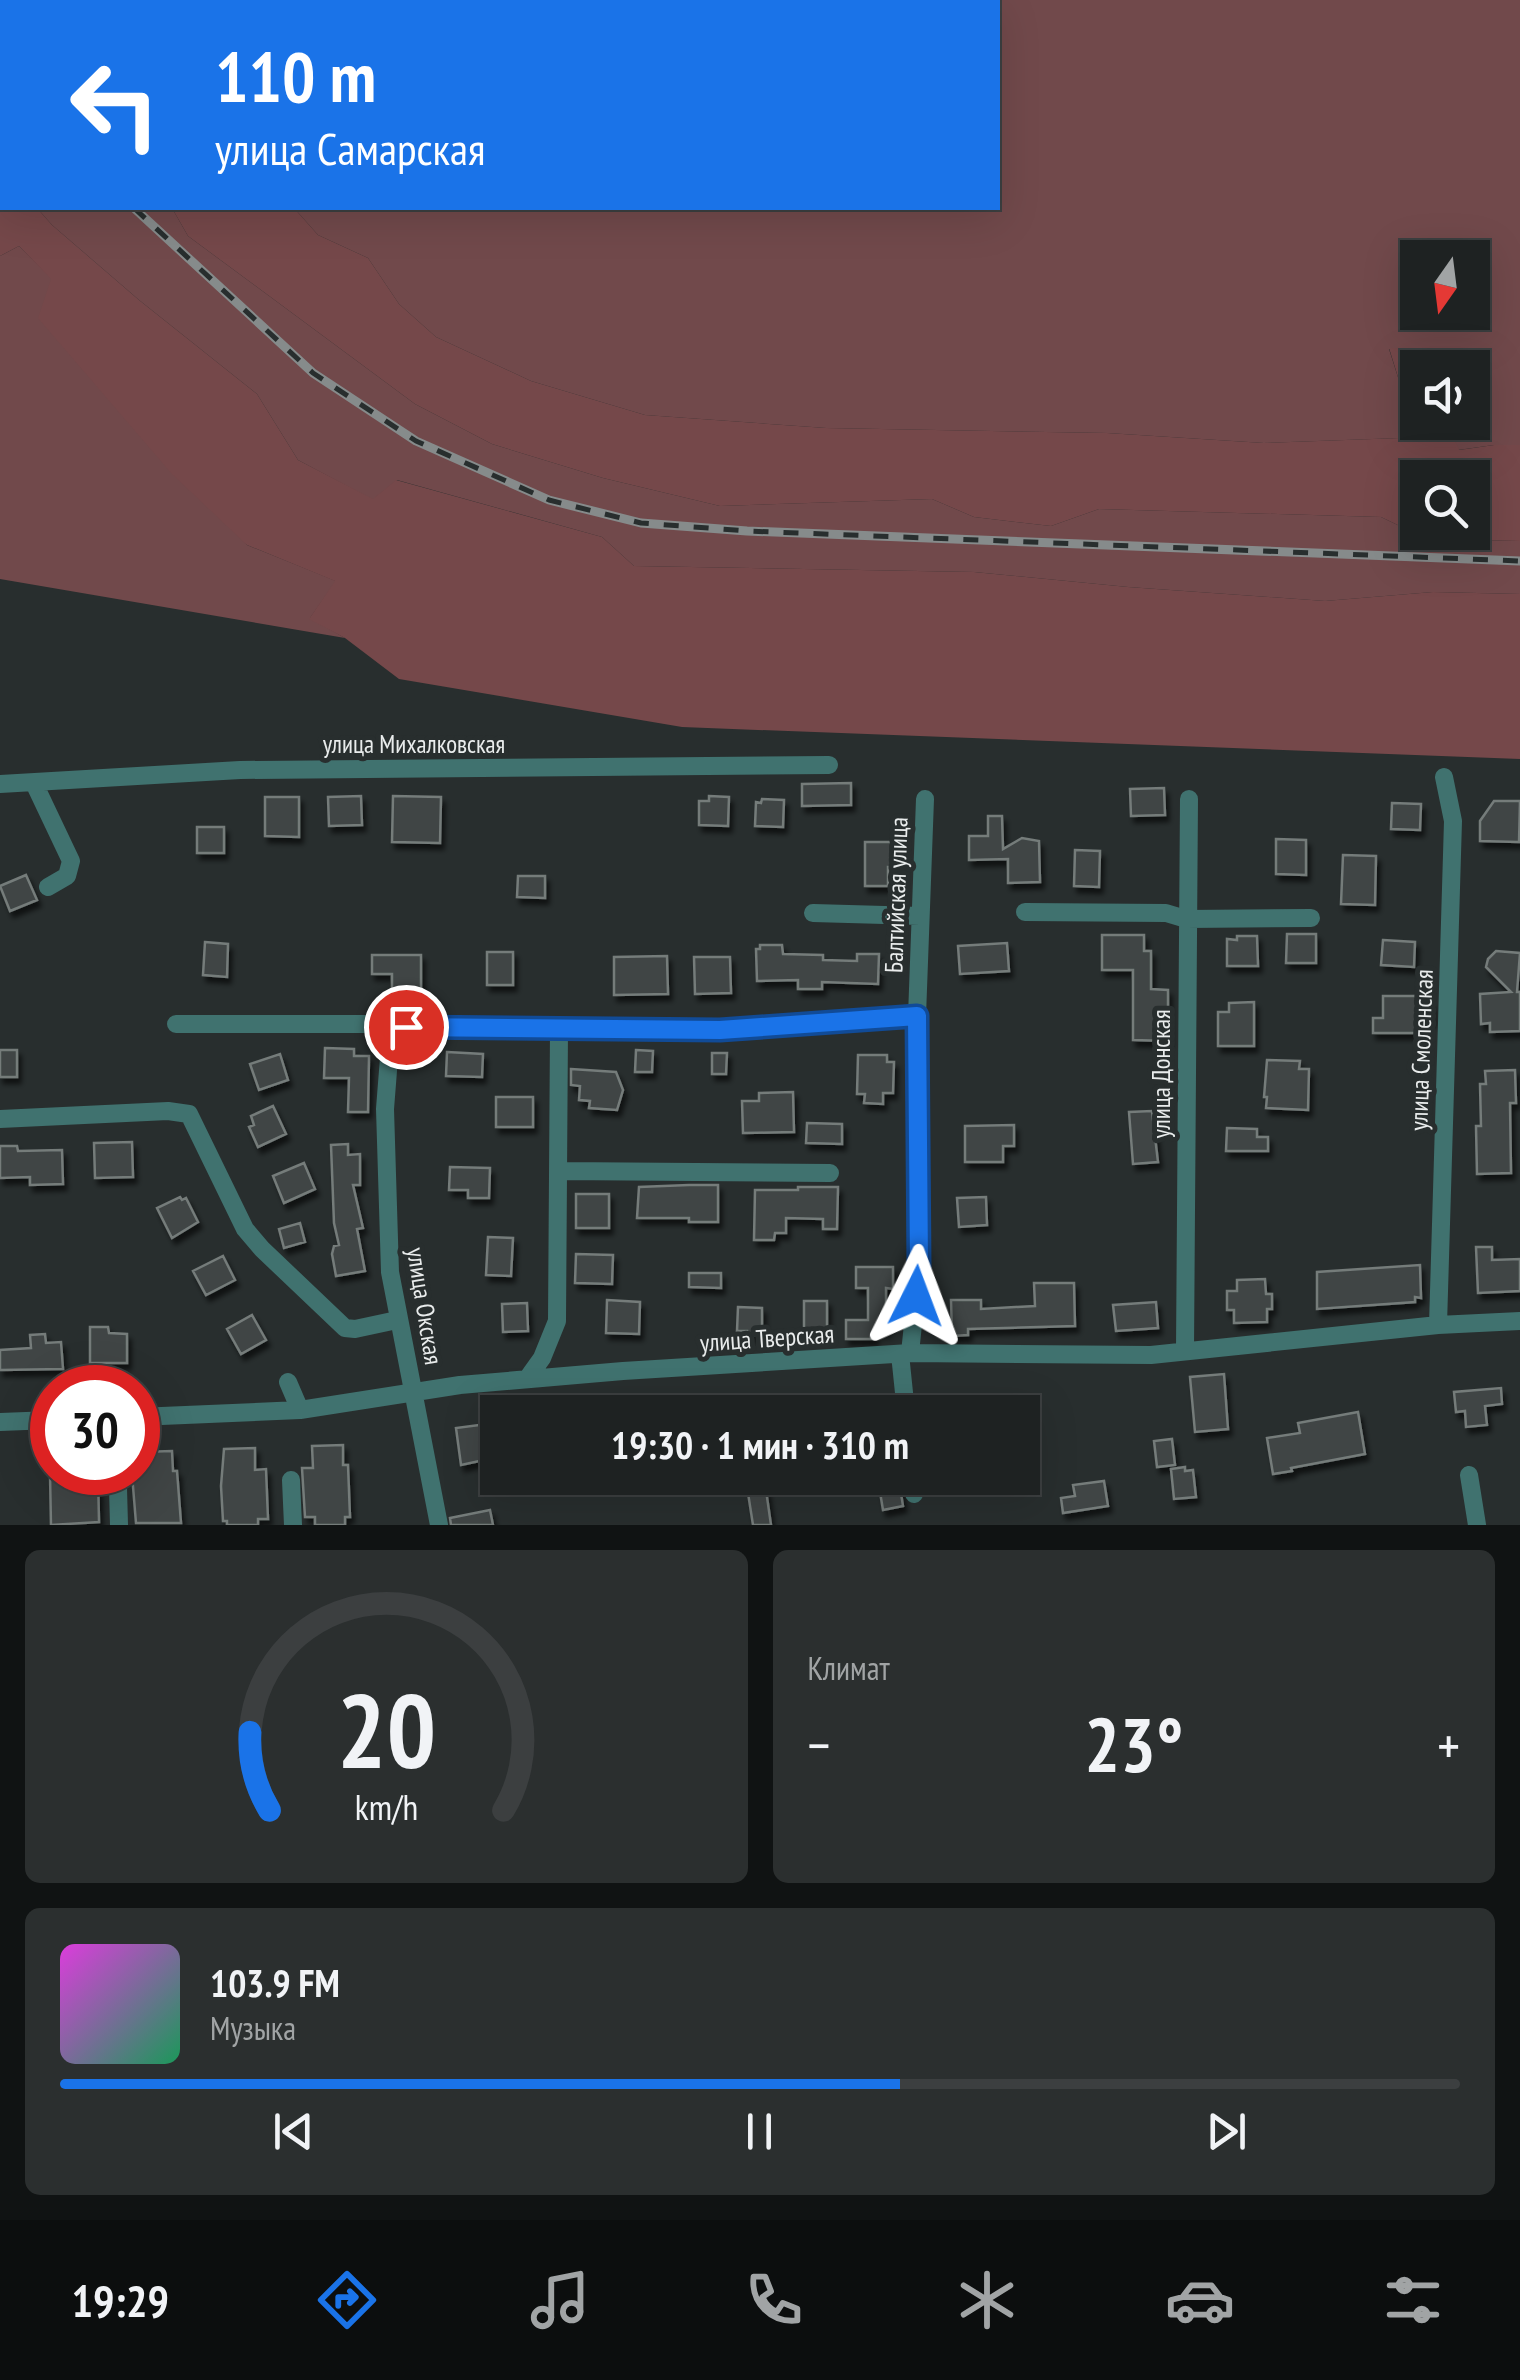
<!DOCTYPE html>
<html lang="ru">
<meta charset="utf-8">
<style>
body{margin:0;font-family:"PT Sans Narrow",sans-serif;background:#2b2f2f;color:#f1f3f6;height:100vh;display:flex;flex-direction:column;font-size:38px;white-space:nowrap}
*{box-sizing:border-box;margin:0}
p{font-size:32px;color:#a1a4a5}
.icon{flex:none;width:55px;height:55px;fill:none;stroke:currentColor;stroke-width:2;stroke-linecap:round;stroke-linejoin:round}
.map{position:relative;height:1525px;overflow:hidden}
.panel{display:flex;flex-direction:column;gap:25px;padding:25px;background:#101313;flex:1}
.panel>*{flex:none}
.hud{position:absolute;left:0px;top:0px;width:1000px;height:210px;box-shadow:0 10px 40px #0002,0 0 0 2px #3c3f40;background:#1a73e8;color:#fff;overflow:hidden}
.needle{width:65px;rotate:194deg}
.buttons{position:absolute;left:1400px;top:240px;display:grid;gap:20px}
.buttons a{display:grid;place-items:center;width:90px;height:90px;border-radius:0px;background:#1e2222;box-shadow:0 10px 40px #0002,0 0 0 2px #3c3f40;font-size:50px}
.speed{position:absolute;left:30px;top:1365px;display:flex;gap:20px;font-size:50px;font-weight:700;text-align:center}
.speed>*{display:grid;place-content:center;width:130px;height:130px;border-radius:50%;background:#1e2222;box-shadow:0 10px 40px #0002,0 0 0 2px #3c3f40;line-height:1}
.speed .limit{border:15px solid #d22;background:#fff;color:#111}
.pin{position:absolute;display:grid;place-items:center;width:85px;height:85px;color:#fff;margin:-42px;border:5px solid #fff;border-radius:50%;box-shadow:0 2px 10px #0007}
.me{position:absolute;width:110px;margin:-55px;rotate:3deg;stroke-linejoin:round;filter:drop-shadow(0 0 8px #0008)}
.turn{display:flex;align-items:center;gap:35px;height:210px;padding:0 50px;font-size:45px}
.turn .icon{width:130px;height:130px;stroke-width:2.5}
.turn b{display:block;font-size:70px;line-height:85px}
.big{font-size:75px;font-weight:700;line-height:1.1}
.panel .widget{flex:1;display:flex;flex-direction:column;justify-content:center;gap:15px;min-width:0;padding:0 35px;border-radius:15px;background:#2b2f2f}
.panel .dial{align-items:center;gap:0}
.dial svg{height:260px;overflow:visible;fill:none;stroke:#3c3f40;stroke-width:7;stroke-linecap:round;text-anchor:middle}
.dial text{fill:#f1f3f6;stroke:none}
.song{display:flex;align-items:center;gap:30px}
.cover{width:120px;height:120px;border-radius:15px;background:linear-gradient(135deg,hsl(300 70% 55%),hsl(150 70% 35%))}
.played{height:10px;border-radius:5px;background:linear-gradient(90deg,#1a73e8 60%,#3c3f40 60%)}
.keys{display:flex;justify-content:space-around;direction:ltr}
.heat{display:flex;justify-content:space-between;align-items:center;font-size:55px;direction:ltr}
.panel .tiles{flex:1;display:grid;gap:25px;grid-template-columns:1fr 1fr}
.widget:last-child{grid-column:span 2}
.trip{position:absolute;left:480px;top:1395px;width:560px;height:100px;border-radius:0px;background:#1e2222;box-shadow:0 10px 40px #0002,0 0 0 2px #3c3f40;font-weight:700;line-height:100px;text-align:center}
.tabs{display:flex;height:160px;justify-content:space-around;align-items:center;background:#0c0e0e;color:#a1a4a5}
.tabs .icon{width:70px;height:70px}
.tabs .current{color:#1a73e8}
.tabs b{font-size:45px;color:#f1f3f6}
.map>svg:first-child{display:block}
.green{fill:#71494b;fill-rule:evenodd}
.forest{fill:#75484a;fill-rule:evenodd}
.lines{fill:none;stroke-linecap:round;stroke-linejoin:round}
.stream{stroke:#2a050a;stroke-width:5}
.building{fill:#3f4545;stroke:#747b7a;stroke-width:2.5;filter:url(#shadow)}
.minor{stroke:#40726f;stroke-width:18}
.rail-casing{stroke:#868b8b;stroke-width:9}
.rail{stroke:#282e2e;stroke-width:5;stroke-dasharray:15;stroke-linecap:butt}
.route-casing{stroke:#114b97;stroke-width:25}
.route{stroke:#1a73e8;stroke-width:18}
.labels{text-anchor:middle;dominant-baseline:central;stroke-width:10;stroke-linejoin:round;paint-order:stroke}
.street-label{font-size:25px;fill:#e9ecec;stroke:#282e2e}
</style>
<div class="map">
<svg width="1520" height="1525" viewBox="0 0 1520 1525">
<defs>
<filter id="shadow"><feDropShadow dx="3.5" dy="6" stdDeviation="2.5" flood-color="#0009"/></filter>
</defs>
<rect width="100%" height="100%" fill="#282e2e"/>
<!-- green -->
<path class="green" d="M122,0H1520V445H1494L1458,450L1448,423L1472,422V368L1430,367L1425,350L1389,349L1402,390L1401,438L1264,443L1107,433L826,428L645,415L531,381L436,337L399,304L368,258L318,235L294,208H998V2ZM1418,258H1472V312H1418Z
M37,208H172L188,236L415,404L492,444L603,478L720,506L932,499L974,517L1051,526L1099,509L1381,517L1427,539L1520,541V594L1433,592L1325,601L1128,587L974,572L634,566L602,537L397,480L373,500L298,460L257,394L139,300L52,225Z
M19,246L52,279L247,545L336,581L310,618L345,638L0,579V256Z"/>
<!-- forest -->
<path class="forest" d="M0,162L2,208H37L52,225L139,300L257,394L298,460L373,499L396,480L602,537L634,566L974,572L1128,587L1325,601L1433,592L1520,594V759L682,727L399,679L345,638L309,619L335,581L247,545L172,474L38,318L51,279L19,246L0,256Z
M172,208H294L318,235L368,258L399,304L436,337L531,381L645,415L826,428L1107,433L1264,443L1400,438L1402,390L1389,348L1425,350L1430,367L1418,368V422L1448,423L1459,450L1494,445H1520V541L1427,539L1381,517L1099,509L1051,526L974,517L932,499L720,506L603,478L492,444L415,404L188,236ZM1418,478H1472V532H1418Z"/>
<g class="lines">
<!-- stream -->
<path class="stream" d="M824,0L827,2
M475,2L476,0
M590,2L591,0
M854,2L856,0"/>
</g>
<!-- building -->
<path class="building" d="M851,783V805L802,806V784Z
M1164,788L1165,815L1131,816L1130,789Z
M361,796L362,825L329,826L328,797Z
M393,796L441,797L440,843L392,842Z
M709,796L729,797L728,826L699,825V801H709Z
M265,797H299V837L265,836Z
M762,799L784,800L783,827L755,826L756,802L761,803Z
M1494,801H1520L1519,842L1480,841V821Z
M1392,803L1421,804L1420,830L1391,829Z
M988,816H1002L1003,849L1022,838L1039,841L1040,882L1008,883V859L969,860V836H988Z
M197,827H224V853H197Z
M1276,839L1306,840V875L1276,874Z
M865,842H896L895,867H888V886H865Z
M1075,850L1100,851L1099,887L1074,886Z
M1343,855L1376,856L1375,905L1341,904Z
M26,875L37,900L10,911L0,886Z
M518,876H545V898L517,897Z
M1287,934H1316V963H1286Z
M1102,935H1144V951H1151V989L1168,990V1041L1133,1040V970H1102Z
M1237,936H1257L1258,966H1227V939L1237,940Z
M1383,940L1415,942L1414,967L1381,965Z
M205,942L228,944L227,977L203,975Z
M1007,943L1009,971L960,974L958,946Z
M760,945H782L783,954L823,955V960L857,961V954H879L878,984L822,982V989H798V980L757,981L756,949H760Z
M1496,951L1520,953L1517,992H1520V1031L1490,1032V1023L1481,1024L1480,994L1511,992L1486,967L1488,959Z
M487,952H513V985H487Z
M372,955H421V989H392V974H372Z
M667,956L668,994L614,995V957Z
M694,957H730L731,993L695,994Z
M1383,996H1424V1002L1431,1003V1021H1424V1033H1373V1018H1383Z
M1254,1002V1046H1218V1012H1229V1003Z
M325,1048L354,1049V1056H369L368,1112H348L349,1078H324Z
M0,1050H17V1077H0Z
M636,1050L653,1051L652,1072H635Z
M447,1052L483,1054L482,1077L446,1076Z
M712,1053H727L726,1074H712Z
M280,1054L288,1080L259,1090L250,1064Z
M858,1055H887V1062H894L893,1093H883V1104L864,1103L865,1094H857Z
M1267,1060L1300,1061L1299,1069H1309L1308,1110L1266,1108L1267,1097H1264Z
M571,1069L616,1072L623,1090L617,1110L589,1108L590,1101L579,1100L580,1086L571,1085Z
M1515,1070L1516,1103H1510L1511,1173L1477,1174L1476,1126H1481L1480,1084H1486L1485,1071Z
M793,1092L794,1132L743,1133L742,1101H759V1093Z
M496,1097H533V1127H496Z
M273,1106L286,1134L258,1147L249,1127L254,1125L251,1116Z
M1152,1111L1158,1162L1133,1164L1129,1112Z
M807,1123L842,1124V1144L806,1143Z
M1014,1125V1146H1003V1162H965V1126Z
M1227,1128L1257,1129V1137H1268V1151H1226Z
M132,1142L133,1177L95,1178L94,1143Z
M348,1144V1155L360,1154V1185H353L363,1228L357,1229L365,1271L336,1276L332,1254L334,1246L339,1245L334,1223L331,1145Z
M0,1146H17L18,1151L62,1150L63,1184L30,1185V1177L0,1178Z
M304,1163L315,1189L284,1203L273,1176Z
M450,1167L490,1168L489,1198H468V1190H449Z
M689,1185H718V1222H689V1218H637L639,1187Z
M798,1187H838L837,1229H823V1219L786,1218V1233H775L774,1240H754L755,1190H798Z
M576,1194H609V1228H576Z
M180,1197L182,1200L186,1198L198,1222L172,1238L157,1208Z
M986,1197L987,1225L959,1227L957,1198Z
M300,1223L305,1242L284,1248L279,1229Z
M488,1237L513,1238L511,1276L486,1275Z
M1476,1247H1492V1260L1520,1259V1291L1478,1293Z
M576,1254L613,1255L612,1284L575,1283Z
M223,1256L235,1280L206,1295L193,1271Z
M1420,1265L1421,1298L1415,1297V1302L1317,1309V1272Z
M856,1267H893V1289L886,1288V1330H874V1339H846V1320H868V1288H856Z
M689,1273H721V1288L689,1287Z
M1265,1279L1266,1294H1272V1309H1267V1322L1234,1323V1310H1227V1291H1237V1280Z
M1034,1283H1074L1075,1326L968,1329V1335L952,1336L951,1300H981V1309L1035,1306Z
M607,1300L640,1302L639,1334L606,1333Z
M804,1301H827V1332H804Z
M1156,1302L1158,1328L1116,1331L1113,1305Z
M527,1303L528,1331L503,1332L502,1304Z
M738,1307L762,1308V1335H747V1331H737Z
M252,1315L266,1340L241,1354L227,1329Z
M90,1327H108L109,1333L127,1334V1363H90Z
M45,1334L46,1343L61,1342L63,1369L0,1370V1350L31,1348L30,1335Z
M1224,1374L1228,1429L1195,1432L1190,1377Z
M1501,1388L1502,1404L1485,1406L1487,1425L1466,1427L1465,1411L1456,1412L1454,1392Z
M1358,1412L1365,1454L1291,1468L1292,1471L1273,1474L1267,1438L1300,1433L1298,1423Z
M495,1423L498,1457L461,1465L456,1428Z
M1172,1439L1175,1465L1157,1467L1154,1441Z
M343,1445V1465H348L350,1517H345V1525H315V1517H305L302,1468H313L312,1446Z
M255,1448V1470L266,1469L268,1519H258V1525H227V1521H223L221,1486L224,1449Z
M172,1451L173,1471H177L181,1523H136L132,1474H142L141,1452Z
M1185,1467V1471L1193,1470L1196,1497L1174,1499L1171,1469Z
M56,1472L98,1475L99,1522L51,1525L50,1474Z
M899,1481L903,1506L883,1510L879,1486Z
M1104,1481L1108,1506L1063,1513L1061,1498L1075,1496L1073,1485Z
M766,1490L771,1525H753L748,1493Z
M490,1510L493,1525H451L450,1518Z"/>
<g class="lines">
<!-- minor -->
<path class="minor" d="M34,783L71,861L67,876L48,887
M0,784L240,770L829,765
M1025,912L1166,913L1186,919L1311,918
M813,913L920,916
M176,1024H382L396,1034
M396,1034L409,1026L454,1025L559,1030H743L917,1016
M396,1034L390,1045L385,1109L390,1272L439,1525
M0,1119L168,1111L189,1114L245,1229L262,1249L345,1328L355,1329L397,1320
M559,1171L830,1173
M1438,1325L1453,821L1444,777
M1185,1349L1189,799
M910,1353L919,1267L917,1016L925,799
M900,1354L906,1412
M527,1379L542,1358L557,1321L559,1030
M288,1382L300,1410
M138,1417L300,1410L460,1385L623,1371L910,1353L1151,1355L1438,1325L1520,1321
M0,1422L52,1420
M1469,1475L1477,1525
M912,1478L914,1494
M291,1480L293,1525
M118,1488L119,1525"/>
<!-- rail casing -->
<g class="rail-casing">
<path id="rail" d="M0,87L2,90
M134,208L313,373L416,441L549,500L641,523L747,531L1520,561"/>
</g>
<!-- rail -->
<use href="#rail" class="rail"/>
</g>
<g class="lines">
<!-- route casing -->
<g class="route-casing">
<path id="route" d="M406,1027L720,1030L917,1016L919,1266L916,1296"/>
</g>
<!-- route -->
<use href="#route" class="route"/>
</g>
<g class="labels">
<!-- street labels -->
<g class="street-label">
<text x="414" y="744">улица Михалковская</text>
<text transform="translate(896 895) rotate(-88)">Балтийская улица</text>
<text transform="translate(1421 1050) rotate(-88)">улица Смоленская</text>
<text transform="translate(1161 1074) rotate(-90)">улица Донская</text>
<text transform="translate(425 1306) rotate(81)">улица Окская</text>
<text transform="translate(767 1338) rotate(-4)">улица Тверская</text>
</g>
</g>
</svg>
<div class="buttons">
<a><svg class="needle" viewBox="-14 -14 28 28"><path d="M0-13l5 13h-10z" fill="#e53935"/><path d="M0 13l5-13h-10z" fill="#a1a4a5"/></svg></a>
<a><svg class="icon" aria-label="sound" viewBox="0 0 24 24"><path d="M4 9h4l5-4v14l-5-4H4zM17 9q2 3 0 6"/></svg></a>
<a><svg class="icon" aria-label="search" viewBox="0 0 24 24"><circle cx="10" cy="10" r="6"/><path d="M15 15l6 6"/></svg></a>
</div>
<div class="speed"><div class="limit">30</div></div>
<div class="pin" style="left:406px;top:1027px;background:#d93025"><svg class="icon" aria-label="arrive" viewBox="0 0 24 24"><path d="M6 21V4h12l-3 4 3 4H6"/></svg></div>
<svg class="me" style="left:916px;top:1296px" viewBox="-20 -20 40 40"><path d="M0-17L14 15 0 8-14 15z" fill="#1a73e8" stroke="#fff" stroke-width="4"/></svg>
<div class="trip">19:30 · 1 мин · 310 m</div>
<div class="hud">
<div class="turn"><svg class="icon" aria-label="left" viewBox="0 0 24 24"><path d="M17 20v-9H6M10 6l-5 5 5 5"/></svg><div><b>110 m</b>улица Самарская</div></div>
</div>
</div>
<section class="panel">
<div class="tiles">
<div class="widget dial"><svg viewBox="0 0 100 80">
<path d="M14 69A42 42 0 1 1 86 69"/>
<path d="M14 69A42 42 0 0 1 8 45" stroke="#1a73e8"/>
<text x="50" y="56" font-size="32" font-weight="700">20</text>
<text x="50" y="72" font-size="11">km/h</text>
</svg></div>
<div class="widget"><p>Климат</p>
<div class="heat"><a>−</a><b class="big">23°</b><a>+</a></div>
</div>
<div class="widget">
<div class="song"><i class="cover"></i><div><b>103.9 FM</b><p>Музыка</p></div></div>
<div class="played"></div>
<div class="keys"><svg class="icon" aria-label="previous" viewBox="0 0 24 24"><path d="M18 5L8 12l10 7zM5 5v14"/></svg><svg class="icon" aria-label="pause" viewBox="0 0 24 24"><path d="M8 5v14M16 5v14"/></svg><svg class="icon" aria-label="next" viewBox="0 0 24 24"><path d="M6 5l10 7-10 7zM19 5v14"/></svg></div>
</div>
</div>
</section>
<nav class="tabs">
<b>19:29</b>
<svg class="icon current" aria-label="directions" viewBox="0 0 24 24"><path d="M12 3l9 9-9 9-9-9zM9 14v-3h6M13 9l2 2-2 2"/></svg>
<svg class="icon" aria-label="music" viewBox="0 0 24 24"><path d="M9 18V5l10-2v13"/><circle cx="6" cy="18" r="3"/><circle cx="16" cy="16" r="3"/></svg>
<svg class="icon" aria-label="phone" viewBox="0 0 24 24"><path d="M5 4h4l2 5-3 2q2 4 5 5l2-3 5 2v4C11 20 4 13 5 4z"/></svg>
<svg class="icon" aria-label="climate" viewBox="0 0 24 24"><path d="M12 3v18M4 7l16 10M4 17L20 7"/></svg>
<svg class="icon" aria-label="car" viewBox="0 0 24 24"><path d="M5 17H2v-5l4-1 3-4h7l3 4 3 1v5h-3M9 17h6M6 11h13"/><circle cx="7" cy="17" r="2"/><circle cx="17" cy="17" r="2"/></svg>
<svg class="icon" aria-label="filters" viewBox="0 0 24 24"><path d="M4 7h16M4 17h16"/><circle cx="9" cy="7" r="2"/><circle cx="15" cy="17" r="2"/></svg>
</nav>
